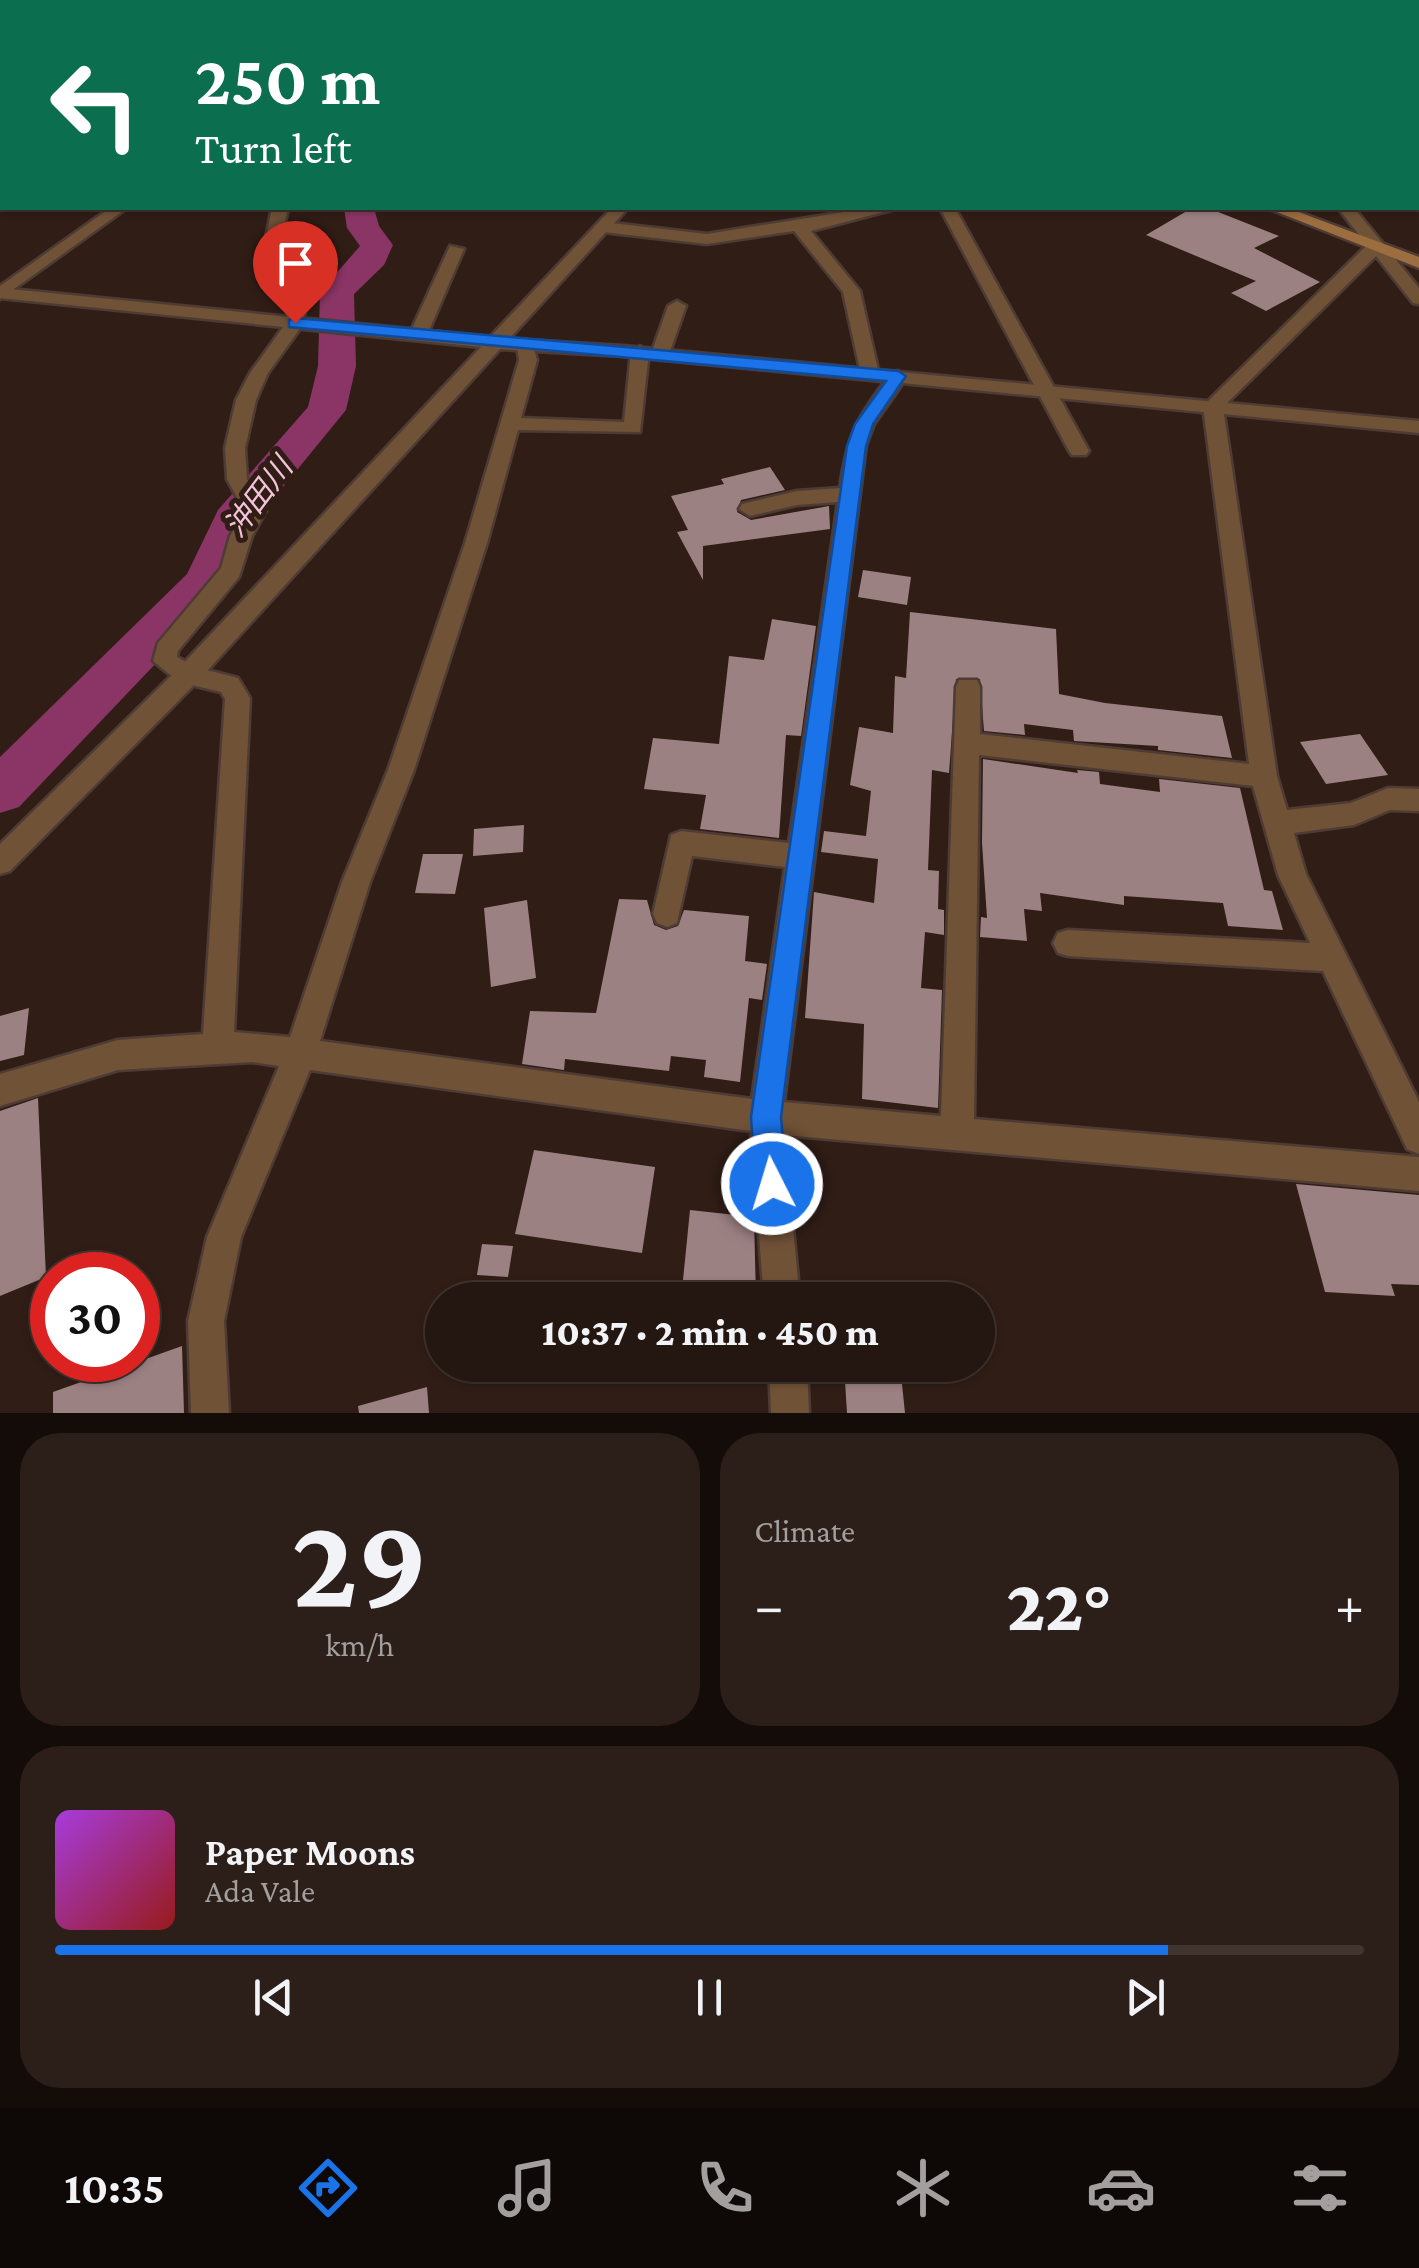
<!DOCTYPE html>
<meta charset="utf-8">
<style>
body{margin:0;font-family:"Crimson Pro","Noto Sans JP",serif;background:#2c1f19;color:#f1f3f6;height:100vh;display:flex;flex-direction:column;font-size:38px;white-space:nowrap}
*{box-sizing:border-box;margin:0}
p{font-size:32px;color:#a39f9f}
.icon{flex:none;width:55px;height:55px;fill:none;stroke:currentColor;stroke-width:2;stroke-linecap:round;stroke-linejoin:round}
.map{position:relative;height:1413px;overflow:hidden}
.drawer{display:flex;flex-direction:column;gap:20px;padding:20px;background:#140c09;flex:1}
.drawer>*{flex:none}
.hud{position:absolute;left:0px;top:0px;width:1420px;height:210px;box-shadow:0 2px 8px #0004,0 0 0 2px #413530;background:#0b6e4f;color:#fff;overflow:hidden}
.speed{position:absolute;left:30px;top:1252px;display:flex;gap:20px;font-size:50px;font-weight:700;text-align:center}
.speed>*{display:grid;place-content:center;width:130px;height:130px;border-radius:50%;background:#241610;box-shadow:0 2px 8px #0004,0 0 0 2px #413530;line-height:1}
.speed .limit{border:15px solid #d22;background:#fff;color:#111}
.pin{position:absolute;display:grid;place-items:center;width:85px;height:85px;color:#fff;margin:-102px -42px;border-radius:50% 50% 50% 0;rotate:-45deg;box-shadow:0 0 10px #0007}
.pin .icon{rotate:45deg}
.me{position:absolute;width:110px;margin:-55px;rotate:355deg;stroke-linejoin:round;filter:drop-shadow(0 0 8px #0008)}
.turn{display:flex;align-items:center;gap:35px;height:210px;padding:0 30px;font-size:45px}
.turn .icon{width:130px;height:130px;stroke-width:2.5}
.turn b{display:block;font-size:70px;line-height:85px}
.big{font-size:75px;font-weight:800;line-height:1.1}
.drawer .tile{flex:1;display:flex;flex-direction:column;justify-content:center;gap:15px;min-width:0;padding:0 35px;border-radius:40px;background:#2c1f19}
.drawer .dial{align-items:center;gap:0}
.dial b{font-size:130px;line-height:1}
.song{display:flex;align-items:center;gap:30px}
.cover{width:120px;height:120px;border-radius:15px;background:linear-gradient(135deg,hsl(280 70% 55%),hsl(0 70% 35%))}
.played{height:10px;border-radius:5px;background:linear-gradient(90deg,#1a73e8 85%,#413530 85%)}
.keys{display:flex;justify-content:space-around;direction:ltr}
.heat{display:flex;justify-content:space-between;align-items:center;font-size:55px;direction:ltr}
.drawer .tiles{flex:1;display:grid;gap:20px;grid-template-columns:1fr 1fr}
.tile:last-child{grid-column:span 2}
.trip{position:absolute;left:425px;top:1282px;width:570px;height:100px;border-radius:50px;background:#241610;box-shadow:0 2px 8px #0004,0 0 0 2px #413530;font-weight:800;line-height:100px;text-align:center}
.tab-bar{display:flex;height:160px;justify-content:space-around;align-items:center;background:#0e0906;color:#a39f9f}
.tab-bar .icon{width:70px;height:70px}
.tab-bar .current{color:#1a73e8}
.tab-bar b{font-size:45px;color:#f1f3f6}
.map>svg:first-child{display:block}
.lines{fill:none;stroke-linecap:round;stroke-linejoin:round}
.river{fill:#8a3565;fill-rule:evenodd}
.building{fill:#9c8183}
.minor-casing{stroke:#4d3b34;stroke-width:5}
.tertiary-casing{stroke:#4d3b34;stroke-width:5}
.secondary-casing{stroke:#4d3b34;stroke-width:5}
.minor{fill:#705237;fill-rule:evenodd}
.tertiary{fill:#705237;fill-rule:evenodd}
.secondary{fill:#9c6d3f;fill-rule:evenodd}
.route{fill:#1a73e8;stroke:#114b97;stroke-width:2.5}
.labels{text-anchor:middle;dominant-baseline:central;stroke-width:10;stroke-linejoin:round;paint-order:stroke}
.water-label{font-size:30px;font-style:italic;fill:#f5c4db;stroke:#301d16}
</style>
<div class="map">
<svg width="1419" height="1413" viewBox="0 0 1419 1413">
<rect width="100%" height="100%" fill="#301d16"/>
<g class="lines">
<!-- river -->
<path class="river" d="M344,208H374L379,226L393,245L384,265L354,294L356,366L346,410L252,525L222,594L19,807L0,813V757L187,574L218,510L308,407L318,366L320,292L360,246L347,228Z"/>
</g>
<!-- building -->
<path class="building" d="M1192,208H1208L1279,236L1254,248L1320,282L1266,311L1231,293L1256,281L1146,235Z
M770,467L785,490L741,500L737,512L751,520L829,506L830,529L703,546V580L677,532L688,530L671,496L724,484L721,479Z
M863,570L911,577L907,605L858,597Z
M910,612L1056,629L1059,694L1105,703L1222,716L1232,758L1158,750V746L1074,741L1073,730L1024,724L1025,735L984,731L980,679H956L949,773L932,770L928,870L939,871L938,909L944,910V935L925,932L921,988L942,990L938,1108L862,1099L864,1024L805,1018L814,892L874,903L878,859L821,852L824,831L866,836L871,791L850,785L859,727L893,733L895,676L906,678Z
M772,619L816,626L801,736L786,735L779,838L700,829L706,795L644,789L653,738L719,744L729,656L764,660Z
M1360,734L1388,775L1326,784L1300,742Z
M983,759L1078,773L1077,770L1099,772L1100,784L1160,792L1159,779L1240,788L1264,890L1272,891L1283,930L1228,926L1223,903L1124,896V905L1040,893L1042,911L1024,909L1027,941L980,937L981,917L987,918L982,843Z
M524,825L523,852L473,856L474,829Z
M423,854H463L455,894L415,893Z
M619,899L647,900L654,925L666,930L678,926L684,910L749,916L745,961L767,964L762,1000L749,998L740,1082L704,1077L706,1060L671,1056L669,1071L565,1059L564,1070L522,1064L530,1011L596,1013Z
M527,900L536,978L491,987L484,908Z
M29,1008L24,1055L0,1061V1016Z
M38,1098L46,1277L0,1296V1111Z
M534,1150L655,1167L642,1253L515,1234Z
M1296,1184L1419,1195V1285L1391,1284L1395,1296L1325,1292Z
M690,1210L754,1217L756,1300H681Z
M482,1244L513,1246L508,1277L477,1275Z
M182,1346L184,1413H53V1392Z
M844,1365H900L905,1413H847Z
M427,1387L429,1413H359L358,1406Z"/>
<g class="lines">
<!-- minor casing -->
<g class="minor-casing">
<path id="minor" d="M29,0H47L48,2H31Z
M1005,0H1018L1019,2H1007Z
M1162,0H1175L1176,2H1164Z
M1235,0H1255L1256,2H1237Z
M1418,47H1419V56L1418,55Z
M2,63V71L0,72V64Z
M1418,156H1419V166H1418Z
M2,183V193L0,194V184Z
M110,208H127L0,299V286Z
M272,208H288L280,247L305,311L304,323L268,373L256,400L245,448L247,479L266,511L252,536L239,577L178,651L177,657L195,667L238,678L250,698L234,1032L290,1037L342,882L388,770L465,543L519,360L517,346L526,341L532,342L537,360L521,418L624,422L631,352L640,346L649,352L640,432L518,430L487,543L414,770L370,882L320,1041L752,1099L785,867L692,856L677,923L667,927L657,923L653,914L671,835L681,831L789,843L838,502L797,505L750,516L739,509L742,504L797,491L840,488C848,431 858,418 891,373L898,371L907,377L874,424L866,445L784,1102L941,1116L956,687L959,680H977L980,687V734L1249,764L1203,406L1367,245L1338,208H1354L1419,288V304L1413,303L1376,256L1223,407L1277,776L1287,810L1351,803L1388,788L1419,789V811L1390,810L1354,825L1294,833L1306,874L1419,1102V1154L1407,1149L1323,971L1068,956L1058,953L1053,943L1058,933L1068,930L1310,943L1278,875L1253,786L979,755L974,1119L1419,1157V1191L784,1135L800,1300H764L751,1131L310,1070L241,1237L224,1321L229,1413H191L188,1321L207,1237L279,1066L252,1062L118,1070L0,1106V1074L118,1040L203,1034L225,699L221,692L179,682L153,661L158,643L221,568L230,536L244,511L227,479L225,448L236,400L250,373L286,323L287,311L264,247Z
M869,208H899L811,231L860,291L879,374L870,380L861,374L843,292L794,231L707,244L603,232L595,227L603,222L707,234Z
M940,208H955L1089,451L1086,455H1072L1069,451Z
M450,246L464,249L427,335L418,340L412,339L409,335Z
M677,301L686,306L669,354L660,360L654,358L651,354L668,306Z
M769,1365H807L809,1413H771Z"/>
</g>
<!-- tertiary casing -->
<g class="tertiary-casing">
<path id="tertiary" d="M1389,0H1410L1411,2H1391Z
M612,208H628L509,339L623,346L1419,421V433L623,356L500,349L197,682L10,871L0,874V844L179,668L481,347L0,298V288L490,337Z"/>
</g>
<!-- secondary casing -->
<g class="secondary-casing">
<path id="secondary" d="M728,0H745L746,2H730Z
M1267,208H1288L1419,257V268Z"/>
</g>
<!-- minor -->
<use href="#minor" class="minor"/>
<!-- tertiary -->
<use href="#tertiary" class="tertiary"/>
<!-- secondary -->
<use href="#secondary" class="secondary"/>
</g>
<!-- route -->
<path class="route" d="M295,318L898,371L906,376L873,424L866,446L781,1117L787,1184L783,1194L772,1199L761,1194L756,1184L751,1117L847,446L855,424L886,381L289,327V320Z"/>
<g class="labels">
<!-- water labels -->
<g class="water-label">
<text transform="translate(258 497) rotate(-53)">沖田川</text>
</g>
</g>
</svg>
<div class="speed"><div class="limit">30</div></div>
<div class="pin" style="left:295px;top:323px;background:#d93025"><svg class="icon" aria-label="arrive" viewBox="0 0 24 24"><path d="M6 21V4h12l-3 4 3 4H6"/></svg></div>
<svg class="me" style="left:772px;top:1184px" viewBox="-20 -20 40 40"><circle r="17" fill="#1a73e8" stroke="#fff" stroke-width="3"/><path d="M0-11L8 9 0 5-8 9z" fill="#fff"/></svg>
<div class="trip">10:37 · 2 min · 450 m</div>
<div class="hud">
<div class="turn"><svg class="icon" aria-label="left" viewBox="0 0 24 24"><path d="M17 20v-9H6M10 6l-5 5 5 5"/></svg><div><b>250 m</b>Turn left</div></div>
</div>
</div>
<section class="drawer">
<div class="tiles">
<div class="tile dial"><b>29</b><p>km/h</p></div>
<div class="tile"><p>Climate</p>
<div class="heat"><a>−</a><b class="big">22°</b><a>+</a></div>
</div>
<div class="tile">
<div class="song"><i class="cover"></i><div><b>Paper Moons</b><p>Ada Vale</p></div></div>
<div class="played"></div>
<div class="keys"><svg class="icon" aria-label="previous" viewBox="0 0 24 24"><path d="M18 5L8 12l10 7zM5 5v14"/></svg><svg class="icon" aria-label="pause" viewBox="0 0 24 24"><path d="M8 5v14M16 5v14"/></svg><svg class="icon" aria-label="next" viewBox="0 0 24 24"><path d="M6 5l10 7-10 7zM19 5v14"/></svg></div>
</div>
</div>
</section>
<nav class="tab-bar">
<b>10:35</b>
<svg class="icon current" aria-label="directions" viewBox="0 0 24 24"><path d="M12 3l9 9-9 9-9-9zM9 14v-3h6M13 9l2 2-2 2"/></svg>
<svg class="icon" aria-label="music" viewBox="0 0 24 24"><path d="M9 18V5l10-2v13"/><circle cx="6" cy="18" r="3"/><circle cx="16" cy="16" r="3"/></svg>
<svg class="icon" aria-label="phone" viewBox="0 0 24 24"><path d="M5 4h4l2 5-3 2q2 4 5 5l2-3 5 2v4C11 20 4 13 5 4z"/></svg>
<svg class="icon" aria-label="climate" viewBox="0 0 24 24"><path d="M12 3v18M4 7l16 10M4 17L20 7"/></svg>
<svg class="icon" aria-label="car" viewBox="0 0 24 24"><path d="M5 17H2v-5l4-1 3-4h7l3 4 3 1v5h-3M9 17h6M6 11h13"/><circle cx="7" cy="17" r="2"/><circle cx="17" cy="17" r="2"/></svg>
<svg class="icon" aria-label="filters" viewBox="0 0 24 24"><path d="M4 7h16M4 17h16"/><circle cx="9" cy="7" r="2"/><circle cx="15" cy="17" r="2"/></svg>
</nav>
